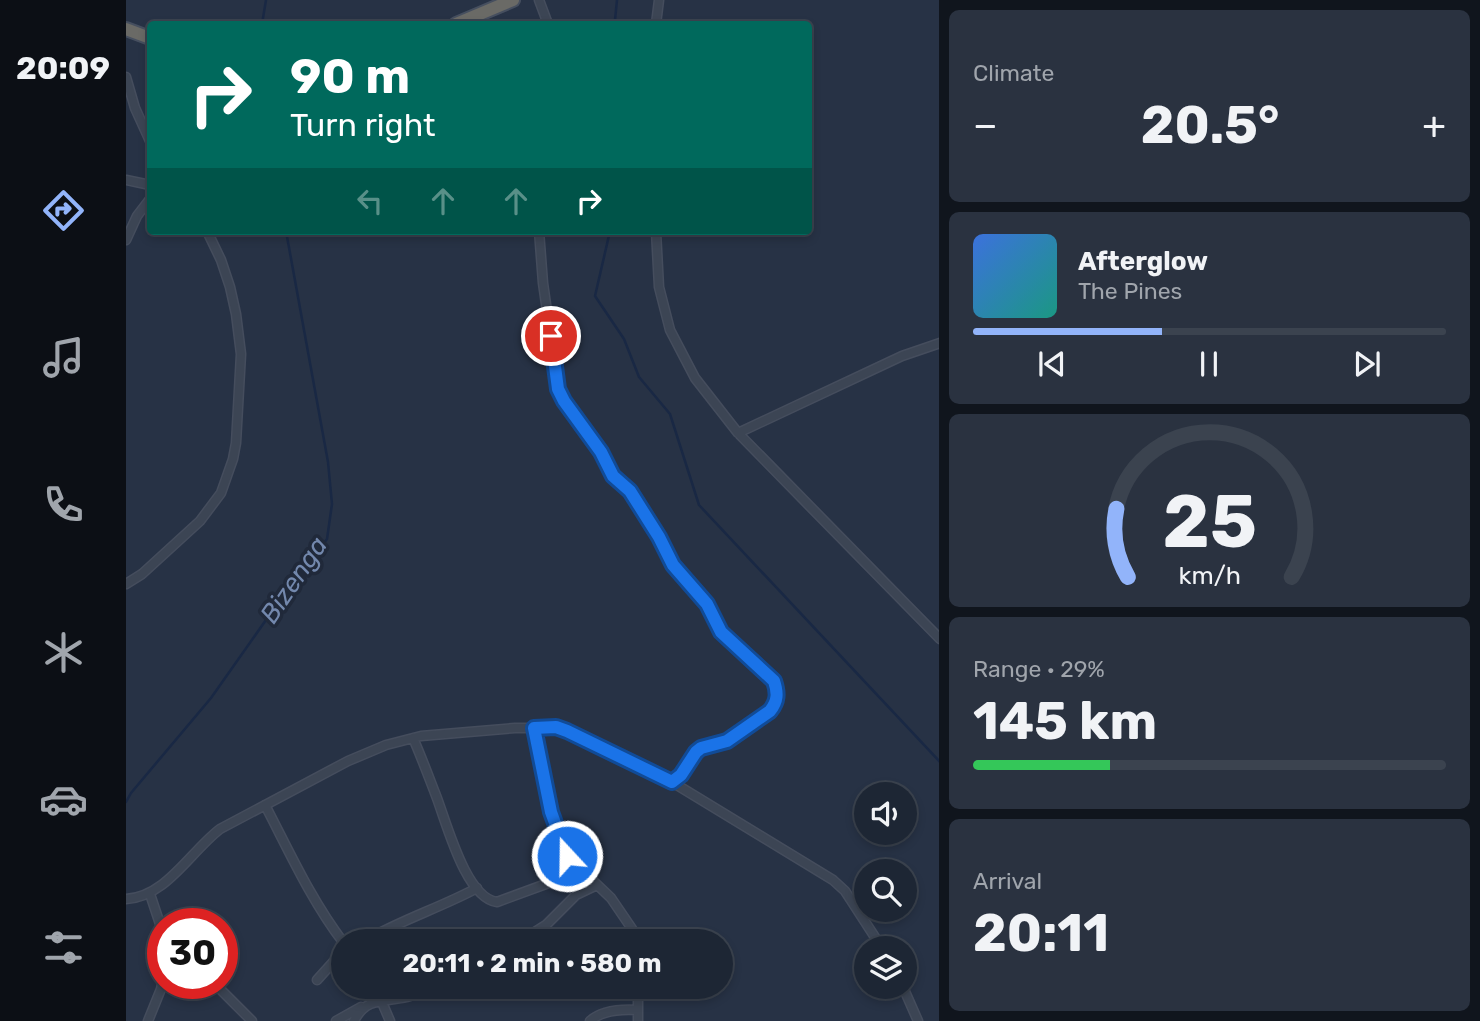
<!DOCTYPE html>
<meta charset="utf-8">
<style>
body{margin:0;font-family:Rubik,sans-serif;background:#2a3240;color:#f1f3f6;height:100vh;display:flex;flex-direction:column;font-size:26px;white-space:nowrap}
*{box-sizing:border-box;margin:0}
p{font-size:23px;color:#a0a5ac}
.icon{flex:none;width:38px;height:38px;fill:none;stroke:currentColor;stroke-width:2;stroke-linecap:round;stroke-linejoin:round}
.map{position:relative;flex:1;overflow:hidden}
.sheet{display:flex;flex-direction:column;gap:10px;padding:10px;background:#10151d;width:541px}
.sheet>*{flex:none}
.guide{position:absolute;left:21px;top:21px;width:665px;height:214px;border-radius:7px;box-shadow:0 4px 10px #0003,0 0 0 2px #3b434f;background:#00695c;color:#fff;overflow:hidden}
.tools{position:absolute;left:728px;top:782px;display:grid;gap:14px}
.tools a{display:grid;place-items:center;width:63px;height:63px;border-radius:50%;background:#1d2634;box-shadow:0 4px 10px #0003,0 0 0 2px #3b434f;font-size:35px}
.speed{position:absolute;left:21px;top:908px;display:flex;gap:14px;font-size:35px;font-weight:700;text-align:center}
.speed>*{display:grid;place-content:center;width:91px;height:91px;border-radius:50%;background:#1d2634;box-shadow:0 4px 10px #0003,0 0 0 2px #3b434f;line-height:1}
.speed .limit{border:10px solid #d22;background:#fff;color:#111}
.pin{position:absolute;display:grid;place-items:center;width:60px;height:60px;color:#fff;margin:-30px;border:4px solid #fff;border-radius:50%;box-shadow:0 2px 7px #0007}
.me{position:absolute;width:77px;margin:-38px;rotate:339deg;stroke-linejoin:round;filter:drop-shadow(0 0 5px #0008)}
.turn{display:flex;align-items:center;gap:24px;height:147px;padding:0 28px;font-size:32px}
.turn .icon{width:91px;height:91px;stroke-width:2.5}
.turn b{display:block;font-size:49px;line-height:60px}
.lanes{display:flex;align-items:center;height:66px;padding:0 28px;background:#0003;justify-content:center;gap:35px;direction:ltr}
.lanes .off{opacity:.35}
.big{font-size:52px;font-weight:700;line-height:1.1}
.sheet .tile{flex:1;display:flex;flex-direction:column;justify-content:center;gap:10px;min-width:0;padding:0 24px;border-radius:10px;background:#2a3240}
.sheet .dial{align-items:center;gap:0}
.dial svg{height:182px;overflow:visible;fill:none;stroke:#3b434f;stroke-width:7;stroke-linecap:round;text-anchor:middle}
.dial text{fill:#f1f3f6;stroke:none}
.song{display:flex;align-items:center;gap:21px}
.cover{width:84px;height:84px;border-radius:10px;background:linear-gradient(135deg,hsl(220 70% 55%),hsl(170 70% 35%))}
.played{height:7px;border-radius:4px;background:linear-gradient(90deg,#92b4fa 40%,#3b434f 40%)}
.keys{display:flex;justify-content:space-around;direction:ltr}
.heat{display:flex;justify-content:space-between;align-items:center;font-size:38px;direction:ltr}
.charge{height:10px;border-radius:5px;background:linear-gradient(90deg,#34c759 29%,#3b434f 0)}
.trip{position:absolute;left:205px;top:929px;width:402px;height:70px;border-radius:35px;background:#1d2634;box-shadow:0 4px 10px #0003,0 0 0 2px #3b434f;font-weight:700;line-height:70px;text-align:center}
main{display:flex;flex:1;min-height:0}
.tabs{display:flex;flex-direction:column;width:126px;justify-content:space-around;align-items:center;background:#0c0f15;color:#a0a5ac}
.tabs .icon{width:49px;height:49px}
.tabs .active{color:#92b4fa}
.tabs b{font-size:32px;color:#f1f3f6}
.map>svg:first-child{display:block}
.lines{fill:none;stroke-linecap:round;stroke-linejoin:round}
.stream{stroke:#192844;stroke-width:2.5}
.minor-casing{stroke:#454d5d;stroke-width:11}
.trunk-casing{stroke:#464f5f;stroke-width:16}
.minor{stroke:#3c4554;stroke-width:8}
.trunk{stroke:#6a6a66;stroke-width:12}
.route-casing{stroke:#114b97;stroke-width:18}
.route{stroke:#1a73e8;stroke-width:12}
.labels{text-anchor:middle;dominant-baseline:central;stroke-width:7;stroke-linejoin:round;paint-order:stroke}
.water-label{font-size:26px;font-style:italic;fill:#7388ad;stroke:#20293a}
</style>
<main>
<nav class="tabs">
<b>20:09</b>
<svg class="icon active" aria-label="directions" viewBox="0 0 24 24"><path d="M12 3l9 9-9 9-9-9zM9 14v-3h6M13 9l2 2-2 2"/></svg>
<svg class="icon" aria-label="music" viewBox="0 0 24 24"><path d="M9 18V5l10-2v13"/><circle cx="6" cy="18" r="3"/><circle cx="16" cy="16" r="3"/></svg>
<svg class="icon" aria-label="phone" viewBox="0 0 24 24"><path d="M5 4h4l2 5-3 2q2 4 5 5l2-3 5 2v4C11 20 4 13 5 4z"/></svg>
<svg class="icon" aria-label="climate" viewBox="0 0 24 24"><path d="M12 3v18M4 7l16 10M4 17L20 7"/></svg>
<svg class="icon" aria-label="car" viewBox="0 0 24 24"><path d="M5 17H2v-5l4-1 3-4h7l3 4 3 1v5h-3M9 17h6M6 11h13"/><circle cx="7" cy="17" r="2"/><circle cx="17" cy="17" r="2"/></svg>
<svg class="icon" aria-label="filters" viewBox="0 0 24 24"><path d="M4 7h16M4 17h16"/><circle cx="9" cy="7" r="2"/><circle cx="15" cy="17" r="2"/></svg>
</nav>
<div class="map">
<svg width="814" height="1021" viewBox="0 0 814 1021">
<rect width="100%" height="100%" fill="#273245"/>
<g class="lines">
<!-- stream -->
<path class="stream" d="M136,24L140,0
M485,24L489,20L491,0
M484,231L469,296L498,339L513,377L544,414L573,505L814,762
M0,802L5,793L85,698L147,610L201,539L206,504L202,462L160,231"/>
<!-- minor casing -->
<g class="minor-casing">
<path id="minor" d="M413,0L422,24
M530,24L533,0
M0,77L9,108L24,141
M0,180L24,185
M413,231L417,283L432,389L438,401L475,452L481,467L487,476L504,491L533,537L547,565L581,604L595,632L648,681C652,693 652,701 644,711L601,741L575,748L571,752L555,775L546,782L441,731L430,727L408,728L425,812L441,856L485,898L515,942
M530,231L533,287L544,330L569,378L612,433L814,639
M0,240L11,216L24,199
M612,433L776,356L814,343
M0,584L16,574L74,521L95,493L107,459L110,443L115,354L110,314L104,287L95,260L81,231
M287,738C295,756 302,775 309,793C320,820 339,898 371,902L439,877L468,884
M546,782L707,880L719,891L756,948
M139,805C163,851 185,900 217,942
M24,894L37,933
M0,899C40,897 64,852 94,829L222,761L260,745L295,736L389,728H408
M237,942C274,920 314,908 351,888
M393,942L420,925L450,895L471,885
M191,980L209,960L217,954
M89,984L126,1021
M247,987L255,1000L264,1021
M777,987L792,1021
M22,1021L35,989L37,980
M210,1021L235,1007
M228,1021C240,997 258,1002 281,997C288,995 294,990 301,987
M464,1021C476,1010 496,1009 512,1010
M512,1021V1001L514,987"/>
</g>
<!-- trunk casing -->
<g class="trunk-casing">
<path id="trunk" d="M330,24L387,0
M0,29L24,38"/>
</g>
<!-- minor -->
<use href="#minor" class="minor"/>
<!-- trunk -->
<use href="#trunk" class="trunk"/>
</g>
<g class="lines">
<!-- route casing -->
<g class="route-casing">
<path id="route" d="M425,336L432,389L438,401L475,452L487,476L504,491L533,537L547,565L581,604L595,632L648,681C652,693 652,701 644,711L601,741L575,748L570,752L555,775L546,782L441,731L430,727L408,728L425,812L441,856"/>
</g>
<!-- route -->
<use href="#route" class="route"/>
</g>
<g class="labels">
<!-- water labels -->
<g class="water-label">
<text transform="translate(168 580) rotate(-56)">Bizenga</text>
</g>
</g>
</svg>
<div class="tools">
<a><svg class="icon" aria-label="sound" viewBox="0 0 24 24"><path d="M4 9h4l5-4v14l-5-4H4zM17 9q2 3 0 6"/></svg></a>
<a><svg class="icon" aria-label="search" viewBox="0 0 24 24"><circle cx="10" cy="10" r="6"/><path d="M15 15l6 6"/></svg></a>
<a><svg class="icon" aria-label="layers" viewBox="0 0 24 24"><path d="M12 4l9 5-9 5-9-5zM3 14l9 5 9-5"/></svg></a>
</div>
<div class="speed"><div class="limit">30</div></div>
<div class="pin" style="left:425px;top:336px;background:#d93025"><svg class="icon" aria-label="arrive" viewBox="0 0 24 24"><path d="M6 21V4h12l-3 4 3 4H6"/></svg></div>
<svg class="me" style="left:441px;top:856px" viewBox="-20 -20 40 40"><circle r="17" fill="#1a73e8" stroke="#fff" stroke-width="3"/><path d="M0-11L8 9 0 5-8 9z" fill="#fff"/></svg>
<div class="trip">20:11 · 2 min · 580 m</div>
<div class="guide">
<div class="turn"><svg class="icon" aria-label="right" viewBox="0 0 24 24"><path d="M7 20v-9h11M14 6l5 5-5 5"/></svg><div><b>90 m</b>Turn right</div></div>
<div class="lanes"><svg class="icon off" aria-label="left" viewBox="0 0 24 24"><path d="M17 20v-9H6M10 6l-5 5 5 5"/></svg><svg class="icon off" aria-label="ahead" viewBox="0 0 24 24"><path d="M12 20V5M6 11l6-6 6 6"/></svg><svg class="icon off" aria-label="ahead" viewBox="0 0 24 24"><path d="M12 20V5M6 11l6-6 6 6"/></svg><svg class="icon" aria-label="right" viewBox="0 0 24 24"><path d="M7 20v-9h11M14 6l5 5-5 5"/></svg></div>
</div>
</div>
<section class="sheet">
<div class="tile"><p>Climate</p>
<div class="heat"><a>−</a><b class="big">20.5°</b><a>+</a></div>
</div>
<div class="tile">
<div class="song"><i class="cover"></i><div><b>Afterglow</b><p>The Pines</p></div></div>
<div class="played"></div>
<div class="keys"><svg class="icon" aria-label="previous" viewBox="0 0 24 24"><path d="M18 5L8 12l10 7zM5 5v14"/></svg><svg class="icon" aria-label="pause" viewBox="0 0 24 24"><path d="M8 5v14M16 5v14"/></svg><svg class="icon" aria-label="next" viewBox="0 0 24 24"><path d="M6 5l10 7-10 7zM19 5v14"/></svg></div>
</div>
<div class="tile dial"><svg viewBox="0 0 100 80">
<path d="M14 69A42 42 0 1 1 86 69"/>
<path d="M14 69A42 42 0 0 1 9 39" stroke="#92b4fa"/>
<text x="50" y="56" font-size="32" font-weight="700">25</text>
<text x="50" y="72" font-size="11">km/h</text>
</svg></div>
<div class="tile"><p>Range · 29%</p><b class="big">145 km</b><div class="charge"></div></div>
<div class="tile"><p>Arrival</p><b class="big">20:11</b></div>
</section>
</main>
